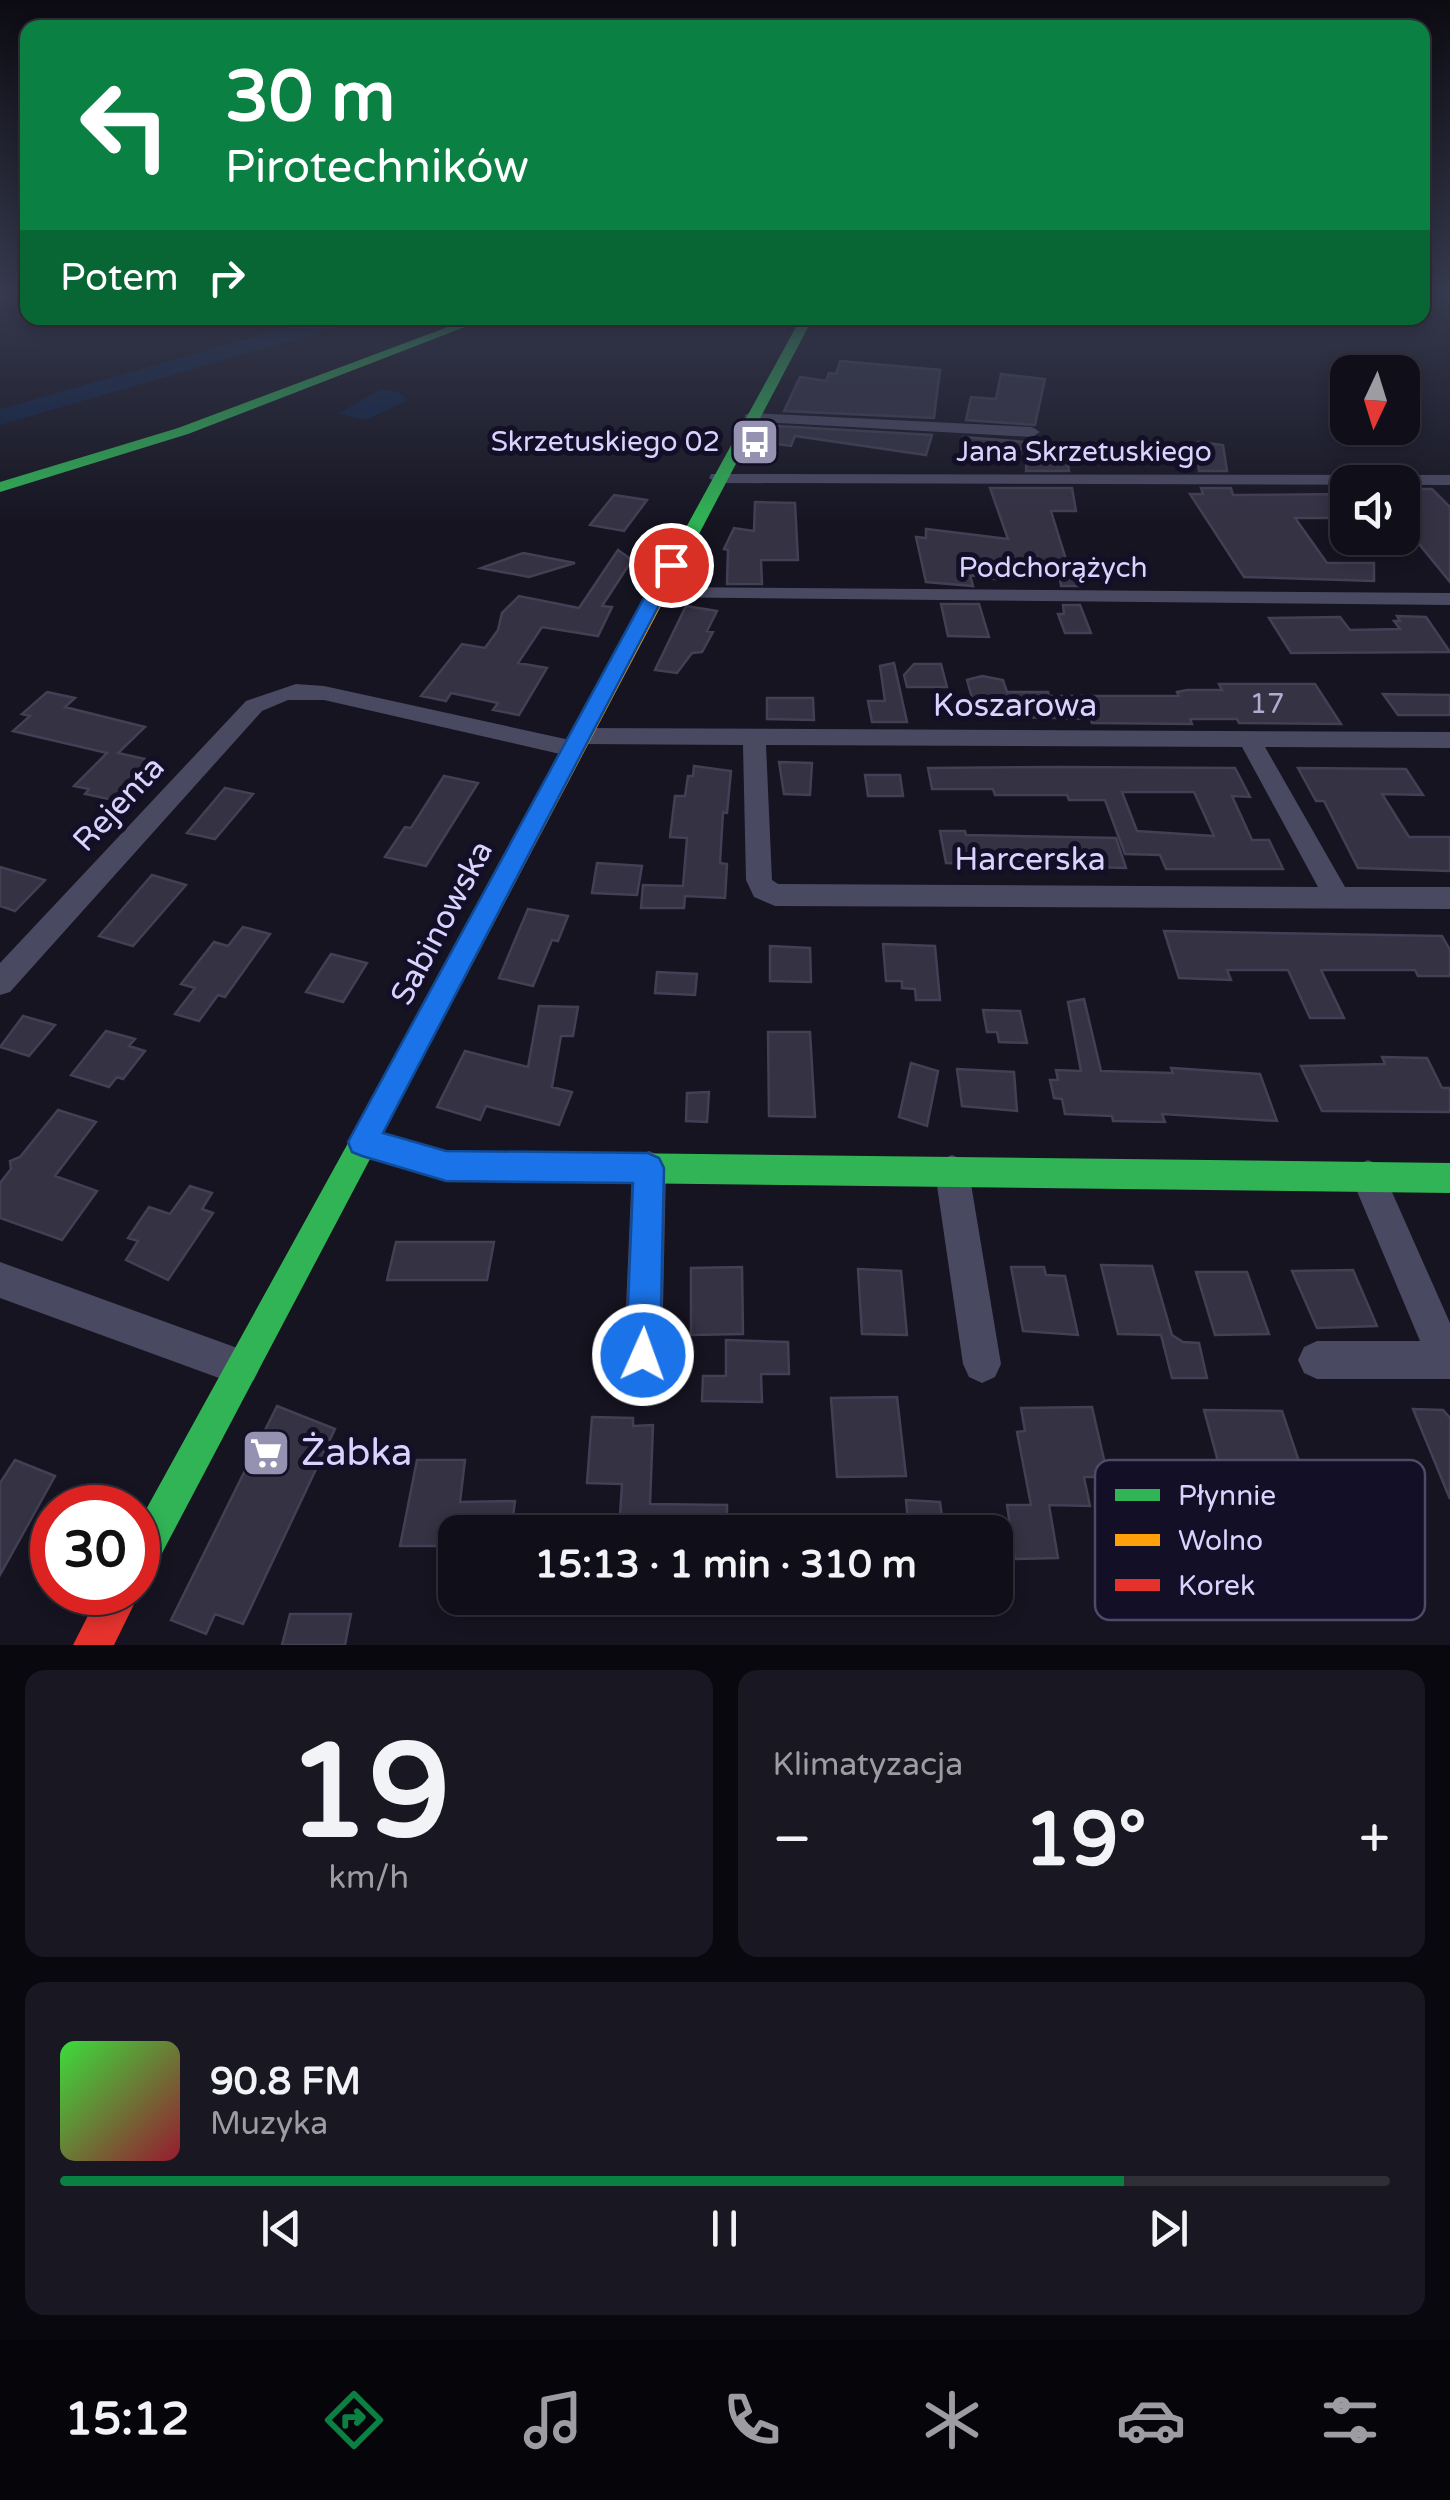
<!DOCTYPE html>
<html lang="pl">
<meta charset="utf-8">
<style>
body{margin:0;font-family:"Varela Round",sans-serif;background:#191822;color:#f1f3f6;height:100vh;display:flex;flex-direction:column;font-size:38px;white-space:nowrap}
*{box-sizing:border-box;margin:0}
p{font-size:32px;color:#9c9ca2}
.icon{flex:none;width:55px;height:55px;fill:none;stroke:currentColor;stroke-width:2;stroke-linecap:round;stroke-linejoin:round}
.map{position:relative;height:1645px;overflow:hidden}
.sheet{display:flex;flex-direction:column;gap:25px;padding:25px;background:#09080e;flex:1}
.sheet>*{flex:none}
.hud{position:absolute;left:20px;top:20px;width:1410px;height:305px;border-radius:20px;box-shadow:0 5px 15px #0003,0 0 0 2px #302f38;background:#0b8043;color:#fff;overflow:hidden}
.needle{width:65px;rotate:184deg}
.controls{position:absolute;left:1330px;top:355px;display:grid;gap:20px}
.controls a{display:grid;place-items:center;width:90px;height:90px;border-radius:20px;background:#100f19;box-shadow:0 5px 15px #0003,0 0 0 2px #302f38;font-size:50px}
.speed{position:absolute;left:30px;top:1485px;display:flex;gap:20px;font-size:50px;font-weight:700;text-align:center}
.speed>*{display:grid;place-content:center;width:130px;height:130px;border-radius:50%;background:#100f19;box-shadow:0 5px 15px #0003,0 0 0 2px #302f38;line-height:1}
.speed .limit{border:15px solid #d22;background:#fff;color:#111}
.pin{position:absolute;display:grid;place-items:center;width:85px;height:85px;color:#fff;margin:-42px;border:5px solid #fff;border-radius:50%;box-shadow:0 2px 10px #0007}
.me{position:absolute;width:110px;margin:-55px;rotate:2deg;stroke-linejoin:round;filter:drop-shadow(0 0 8px #0008)}
.turn{display:flex;align-items:center;gap:35px;height:210px;padding:0 40px;font-size:45px}
.turn .icon{width:130px;height:130px;stroke-width:2.5}
.turn b{display:block;font-size:70px;line-height:85px}
.then{display:flex;align-items:center;height:95px;padding:0 40px;background:#0003;gap:20px;font-size:38px}
.big{font-size:75px;font-weight:700;line-height:1.1}
.sheet .card{flex:1;display:flex;flex-direction:column;justify-content:center;gap:15px;min-width:0;padding:0 35px;border-radius:20px;background:#191822}
.sheet .dial{align-items:center;gap:0}
.dial b{font-size:130px;line-height:1}
.song{display:flex;align-items:center;gap:30px}
.cover{width:120px;height:120px;border-radius:15px;background:linear-gradient(135deg,hsl(120 70% 55%),hsl(350 70% 35%))}
.played{height:10px;border-radius:5px;background:linear-gradient(90deg,#0b8043 80%,#302f38 80%)}
.keys{display:flex;justify-content:space-around;direction:ltr}
.heat{display:flex;justify-content:space-between;align-items:center;font-size:55px;direction:ltr}
.sheet .tiles{flex:1;display:grid;gap:25px;grid-template-columns:1fr 1fr}
.card:last-child{grid-column:span 2}
.trip{position:absolute;left:438px;top:1515px;width:575px;height:100px;border-radius:20px;background:#100f19;box-shadow:0 5px 15px #0003,0 0 0 2px #302f38;font-weight:700;line-height:100px;text-align:center}
.dock{display:flex;height:160px;justify-content:space-around;align-items:center;background:#06060a;color:#9c9ca2}
.dock .icon{width:70px;height:70px}
.dock .on{color:#0b8043}
.dock b{font-size:45px;color:#f1f3f6}
.map>svg:first-child{display:block}
.water{fill:#0d2144}
.lines{fill:none;stroke-linecap:round;stroke-linejoin:round}
.river{fill:#0d2144;fill-rule:evenodd}
.building{fill:#343243;stroke:#433f54;stroke-width:2.5;fill-rule:evenodd}
.street{fill:#4a4962;fill-rule:evenodd}
.fast{fill:#30b455;fill-rule:evenodd}
.slow{fill:#ff9f0a;fill-rule:evenodd}
.jam{fill:#e5322d;fill-rule:evenodd}
.route{fill:#1a73e8;stroke:#114b97;stroke-width:2.5}
.labels{text-anchor:middle;dominant-baseline:central;stroke-width:10;stroke-linejoin:round;paint-order:stroke}
.far-poi-label{font-size:28px;fill:#d9d4ff;stroke:#130f26;text-anchor:end}
.far-street-label{font-size:28px;fill:#d9d4ff;stroke:#130f26}
.number-label{font-size:28px;fill:#b0acd0}
.street-label{font-size:32px;fill:#d9d4ff;stroke:#130f26}
.near-poi-label{font-size:38px;fill:#d9d4ff;stroke:#130f26;text-anchor:start}
.key{fill:#130f26;stroke:#4e4a67;stroke-width:2.5}
.key-label{font-size:28px;fill:#d9d4ff}
</style>
<div class="map">
<svg width="1450" height="1645" viewBox="0 0 1450 1645">
<rect width="100%" height="100%" fill="#161421"/>
<!-- water -->
<path class="water" d="M380,390L398,392L408,400L366,420L337,414Z"/>
<g class="lines">
<!-- river -->
<path class="river" d="M321,318H355L352,323L0,425V409Z"/>
</g>
<!-- building -->
<path class="building" d="M840,361L940,370L934,418L784,411L800,377L826,381L829,373L836,374Z
M1001,374L1045,379L1035,425L966,420L971,397L996,399Z
M776,426L932,435L926,455L795,436L791,446L768,443Z
M963,437L1065,445L1069,471H1026L1027,450L961,442Z
M1199,442L1223,445L1227,471H1199L1196,447H1200Z
M990,488H1072L1076,511H1051L1068,566L1077,567L1081,586H1061L1060,578L1001,570V580L970,575L973,586L926,582L916,537L926,538V529L1008,539Z
M1201,488H1231L1233,495L1348,494V518H1295L1327,563H1374V581L1244,577L1190,494H1203Z
M1402,489H1432L1450,507V582L1410,533H1402Z
M614,495L647,500L624,531L590,525Z
M755,502L795,503L798,560H761L762,584H727L728,550L724,549L734,528L754,531Z
M618,550L632,560L602,606L612,607L598,636L542,627L518,663L547,668L519,715L493,710L498,703L451,693L446,701L421,696L462,644L485,648L498,630L502,613L519,596L579,608Z
M523,553L575,563L529,577L481,568Z
M941,604H979L989,637L948,636Z
M1063,605H1080L1091,633H1065L1058,614H1064Z
M686,606L717,611L707,631L713,632L702,652L692,653L677,673L655,670Z
M1397,616L1426,617L1450,652L1291,653L1269,618L1340,617L1350,630L1400,629L1394,621H1400Z
M894,663L907,722H872L868,701H885L880,666Z
M914,664H941L947,687H907L904,675Z
M982,676L1003,680L1007,692H1048L1049,696H1179L1177,692L1187,690H1222L1219,684H1315L1341,724L1239,723L1237,719H1190L1192,724L1092,723L1091,719L977,716L967,680Z
M47,692L75,698L65,707L145,727L118,753L154,761L113,800L85,794L89,789L74,786L107,753L13,731L30,716L22,714Z
M1383,694L1450,695V715H1398Z
M767,698H813L814,720L767,719Z
M779,762L812,763L810,795L784,794Z
M694,766L731,771L727,813L723,812L720,863L727,864L725,898L685,896L684,908H641L643,885L683,886L687,838L670,837L675,796H685L688,776H693Z
M1059,767L1235,768L1250,797L1232,796L1252,840H1269L1283,869H1166L1160,855L1125,854L1105,800H1069L1067,795H995L993,789H932L928,768ZM1122,792H1194L1214,836L1137,831Z
M1298,768L1406,769L1423,795L1382,794L1409,837H1450V871L1358,868L1324,801H1316Z
M865,775H900L903,796H868Z
M444,776L478,783L426,866L385,857L405,827L411,828Z
M225,788L253,794L215,839L187,833Z
M940,831H965L966,835L1116,838L1126,868L946,863Z
M597,863L642,866L637,895L592,893Z
M0,867L45,880L15,911L0,906Z
M152,875L186,885L133,946L99,936Z
M528,909L568,916L558,941L552,940L533,986L499,978Z
M243,927L270,934L225,997L218,995L199,1021L175,1014L195,988L181,984L214,942L228,946Z
M1164,931L1442,936L1450,950V976H1418L1415,970H1321L1344,1018H1310L1288,970H1227L1231,980L1179,978Z
M883,944L935,946L940,1000H916L915,989L902,988V981H886Z
M770,946L810,948L811,982L770,981Z
M331,954L367,963L343,1002L306,992Z
M657,972L697,974L695,995L655,993Z
M1084,999L1101,1071L1173,1073L1171,1068L1260,1074L1277,1121L1162,1114L1165,1122L1113,1121L1112,1116L1065,1114L1062,1099L1054,1098L1050,1080H1058L1056,1070L1081,1071L1068,1002Z
M539,1006L578,1007L573,1036H561L552,1087L572,1092L559,1125L486,1106L480,1120L437,1107L465,1051L528,1067Z
M983,1010L1020,1011L1027,1043L999,1042L997,1032H987Z
M23,1016L55,1025L29,1056L0,1047Z
M106,1031L135,1039L129,1046L145,1051L123,1079L117,1077L109,1087L71,1075Z
M768,1032H810L815,1117L769,1116Z
M1382,1057L1427,1058L1442,1088H1450V1112L1322,1111L1301,1066L1385,1064Z
M911,1063L938,1071L927,1126L899,1117Z
M957,1069L1014,1072L1017,1111L962,1106Z
M709,1092L707,1122L686,1121L687,1093Z
M58,1110L96,1122L55,1176L97,1191L62,1240L0,1218V1183L11,1169L10,1161L20,1157Z
M190,1186L212,1193L202,1209L213,1213L168,1280L126,1260L138,1241L128,1238L149,1207L170,1214Z
M396,1242H494L487,1280H387Z
M1101,1265L1152,1266L1172,1335L1183,1342L1199,1343L1207,1378H1172L1161,1335L1118,1334Z
M742,1267L743,1334L691,1335V1268Z
M1011,1267H1044L1046,1275L1065,1276L1078,1335L1023,1331Z
M858,1269L901,1271L907,1335L862,1334Z
M1353,1270L1377,1326L1317,1328L1292,1271Z
M1196,1272H1247L1269,1334L1215,1335Z
M726,1340L788,1342L789,1374H761L762,1402L702,1401L703,1376H726Z
M897,1397L906,1476L837,1477L831,1398Z
M277,1406L335,1429L243,1624L215,1614L206,1634L171,1620Z
M1092,1407L1108,1477H1084L1090,1506L1049,1505L1058,1558L1015,1559L1007,1505H1031L1017,1432L1025,1431L1021,1408Z
M1413,1409L1443,1410L1450,1418V1499Z
M1204,1410L1282,1411L1308,1488L1225,1487Z
M592,1417L633,1418V1426L653,1425L650,1504L727,1505V1532H619L622,1484L587,1483Z
M15,1460L55,1476L0,1575V1483Z
M417,1460H465L460,1502L515,1501L511,1532H455V1546H400Z
M906,1500L940,1502L944,1532H909Z
M290,1614H351L345,1645H282Z"/>
<g class="lines">
<!-- street -->
<path class="street" d="M750,413L1032,427L1040,432L1032,437L745,421V415Z
M711,474L1450,475V485L717,483L709,478Z
M656,587L1450,593V605L649,597L646,593Z
M296,684L324,686L570,740L571,730L579,728L1450,732V748L1265,747L1345,887H1450V909L775,906L754,897L746,880L743,745L582,744L585,749L581,755L573,757L324,700H288L262,711L10,992L0,995V963L246,701ZM766,745L1242,747L1318,887L778,884L772,880Z
M649,1151L661,1156L666,1168L662,1355L656,1368L643,1374L630,1368L624,1355L632,1168L637,1156Z
M952,1155L964,1160L969,1172L1001,1364L995,1377L982,1383L969,1377L963,1364L935,1172L940,1160Z
M1368,1160L1380,1165L1450,1323V1379H1317L1304,1373L1298,1360L1304,1347L1317,1341H1420L1351,1177L1356,1165Z
M0,1262L254,1354L260,1367L254,1380L241,1386L0,1298Z"/>
<!-- fast -->
<path class="fast" d="M472,318H488L188,434L0,492V482L178,428Z
M801,318H813L662,604L659,608H647L644,604Z
M437,994L446,998L450,1006L383,1134L446,1151L1450,1163V1193L446,1181L370,1159L151,1574L138,1580V1524L428,998Z"/>
<!-- slow -->
<path class="slow" d="M653,599L662,604L446,1014L437,1018L428,1014L424,1006L428,998L644,604Z"/>
<!-- jam -->
<path class="jam" d="M138,1585L140,1592L114,1645H73L100,1592H138Z"/>
</g>
<!-- sky -->
<linearGradient id="sky" x2="0" y2="1"><stop stop-color="#0c0b12"/><stop offset="0.56" stop-color="#363a4e"/><stop offset="1" stop-color="#363a4e" stop-opacity="0"/></linearGradient>
<rect width="1450" height="525" fill="url(#sky)"/>
<!-- route -->
<path class="route" d="M671,560L680,565L383,1133L446,1151L648,1153L659,1158L664,1168L660,1355L655,1367L643,1372L631,1367L626,1355L633,1183L446,1181L362,1156L352,1152L348,1142L662,565Z"/>
<!-- icons -->
<defs>
<g id="bus-square" transform="scale(2.5)"><rect x="-9" y="-9" width="18" height="18" rx="4" fill="#9591b1" stroke="#130f26"/><path d="M-5-6H5V4H4V6H2V4H-2V6H-4V4H-5ZM-3.5-4V0h7V-4ZM-3.5 1.2v1.5H-2V1.2ZM2 1.2v1.5H3.5V1.2Z" fill="#fff"/></g>
<g id="supermarket-square" transform="scale(2.5)"><rect x="-9" y="-9" width="18" height="18" rx="4" fill="#9591b1" stroke="#130f26"/><path d="M-6-5.5h2.5l.6 2H6L4.5 2H-2.5L-4.4-4H-6ZM-1.5 3.2a1.3 1.3 0 1 0 .1 0ZM3 3.2a1.3 1.3 0 1 0 .1 0Z" fill="#fff"/></g>
</defs>
<g fill-rule="evenodd">
<use href="#bus-square" x="755" y="442"/>
<use href="#supermarket-square" x="266" y="1453"/>
</g>
<g class="labels">
<!-- far-poi labels -->
<g class="far-poi-label">
<text x="720" y="442">Skrzetuskiego 02</text>
</g>
<!-- far-street labels -->
<g class="far-street-label">
<text x="1084" y="452">Jana Skrzetuskiego</text>
<text x="1053" y="568">Podchorążych</text>
</g>
<!-- number labels -->
<g class="number-label">
<text x="1267" y="704">17</text>
</g>
<!-- street labels -->
<g class="street-label">
<text x="1015" y="706">Koszarowa</text>
<text transform="translate(119 804) rotate(-47)">Rejenta</text>
<text x="1030" y="860">Harcerska</text>
<text transform="translate(442 923) rotate(-62)">Sabinowska</text>
</g>
<!-- near-poi labels -->
<g class="near-poi-label">
<text x="301" y="1453">Żabka</text>
</g>
</g>
<!-- legend -->
<rect x="1095" y="1460" width="330" height="160" rx="15" class="key"/>
<rect x="1115" y="1489" width="45" height="12" fill="#30b455"/>
<rect x="1115" y="1534" width="45" height="12" fill="#ff9f0a"/>
<rect x="1115" y="1579" width="45" height="12" fill="#e5322d"/>
<g class="key-label">
<text x="1178" y="1505">Płynnie</text>
<text x="1178" y="1550">Wolno</text>
<text x="1178" y="1595">Korek</text>
</g>
</svg>
<div class="controls">
<a><svg class="needle" viewBox="-14 -14 28 28"><path d="M0-13l5 13h-10z" fill="#e53935"/><path d="M0 13l5-13h-10z" fill="#9c9ca2"/></svg></a>
<a><svg class="icon" aria-label="sound" viewBox="0 0 24 24"><path d="M4 9h4l5-4v14l-5-4H4zM17 9q2 3 0 6"/></svg></a>
</div>
<div class="speed"><div class="limit">30</div></div>
<div class="pin" style="left:671px;top:565px;background:#d93025"><svg class="icon" aria-label="arrive" viewBox="0 0 24 24"><path d="M6 21V4h12l-3 4 3 4H6"/></svg></div>
<svg class="me" style="left:643px;top:1355px" viewBox="-20 -20 40 40"><circle r="17" fill="#1a73e8" stroke="#fff" stroke-width="3"/><path d="M0-11L8 9 0 5-8 9z" fill="#fff"/></svg>
<div class="trip">15:13 · 1 min · 310 m</div>
<div class="hud">
<div class="turn"><svg class="icon" aria-label="left" viewBox="0 0 24 24"><path d="M17 20v-9H6M10 6l-5 5 5 5"/></svg><div><b>30 m</b>Pirotechników</div></div>
<div class="then">Potem<svg class="icon" aria-label="right" viewBox="0 0 24 24"><path d="M7 20v-9h11M14 6l5 5-5 5"/></svg></div>
</div>
</div>
<section class="sheet">
<div class="tiles">
<div class="card dial"><b>19</b><p>km/h</p></div>
<div class="card"><p>Klimatyzacja</p>
<div class="heat"><a>−</a><b class="big">19°</b><a>+</a></div>
</div>
<div class="card">
<div class="song"><i class="cover"></i><div><b>90.8 FM</b><p>Muzyka</p></div></div>
<div class="played"></div>
<div class="keys"><svg class="icon" aria-label="previous" viewBox="0 0 24 24"><path d="M18 5L8 12l10 7zM5 5v14"/></svg><svg class="icon" aria-label="pause" viewBox="0 0 24 24"><path d="M8 5v14M16 5v14"/></svg><svg class="icon" aria-label="next" viewBox="0 0 24 24"><path d="M6 5l10 7-10 7zM19 5v14"/></svg></div>
</div>
</div>
</section>
<nav class="dock">
<b>15:12</b>
<svg class="icon on" aria-label="directions" viewBox="0 0 24 24"><path d="M12 3l9 9-9 9-9-9zM9 14v-3h6M13 9l2 2-2 2"/></svg>
<svg class="icon" aria-label="music" viewBox="0 0 24 24"><path d="M9 18V5l10-2v13"/><circle cx="6" cy="18" r="3"/><circle cx="16" cy="16" r="3"/></svg>
<svg class="icon" aria-label="phone" viewBox="0 0 24 24"><path d="M5 4h4l2 5-3 2q2 4 5 5l2-3 5 2v4C11 20 4 13 5 4z"/></svg>
<svg class="icon" aria-label="climate" viewBox="0 0 24 24"><path d="M12 3v18M4 7l16 10M4 17L20 7"/></svg>
<svg class="icon" aria-label="car" viewBox="0 0 24 24"><path d="M5 17H2v-5l4-1 3-4h7l3 4 3 1v5h-3M9 17h6M6 11h13"/><circle cx="7" cy="17" r="2"/><circle cx="17" cy="17" r="2"/></svg>
<svg class="icon" aria-label="filters" viewBox="0 0 24 24"><path d="M4 7h16M4 17h16"/><circle cx="9" cy="7" r="2"/><circle cx="15" cy="17" r="2"/></svg>
</nav>
